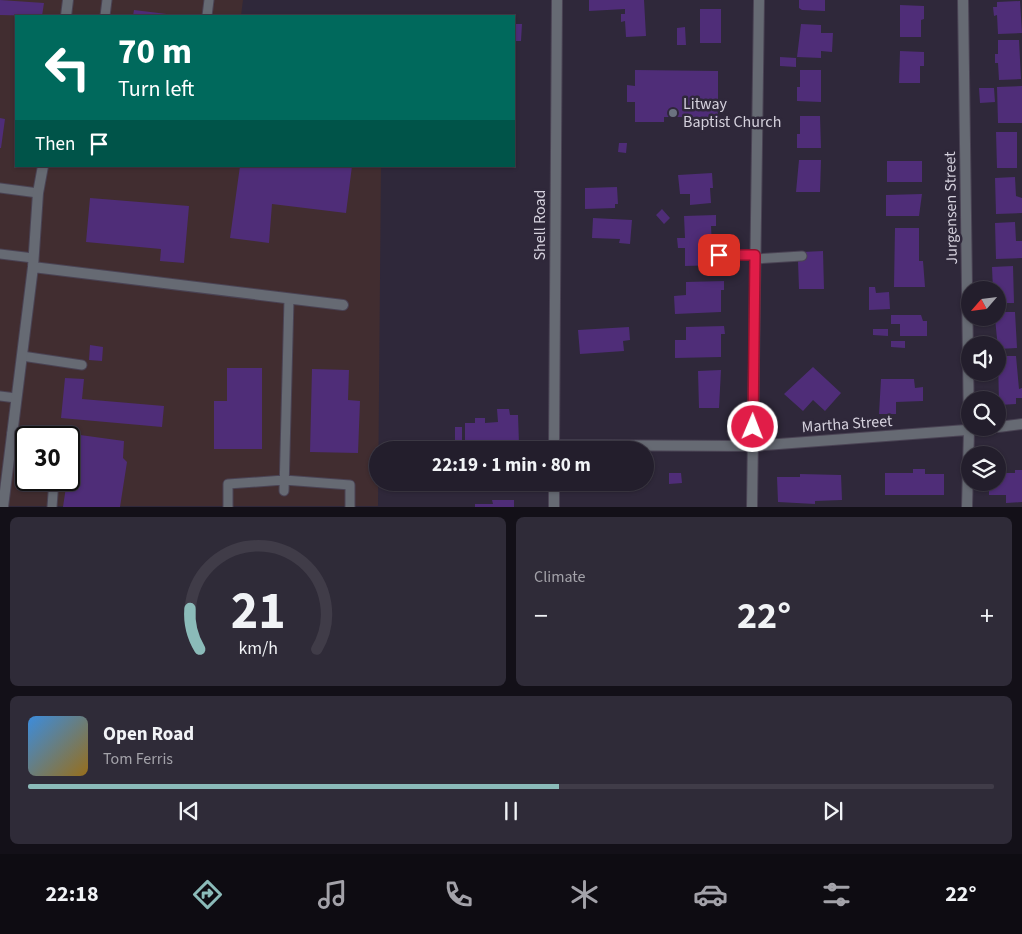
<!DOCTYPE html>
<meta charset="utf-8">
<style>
body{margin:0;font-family:"Source Sans 3",sans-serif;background:#2f2b38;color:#f1f3f6;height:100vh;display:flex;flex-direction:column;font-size:19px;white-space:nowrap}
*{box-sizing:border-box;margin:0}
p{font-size:16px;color:#a3a2a9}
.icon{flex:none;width:28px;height:28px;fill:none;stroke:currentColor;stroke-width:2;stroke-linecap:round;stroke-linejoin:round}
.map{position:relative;height:507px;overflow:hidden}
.drawer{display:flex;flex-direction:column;gap:10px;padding:10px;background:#131018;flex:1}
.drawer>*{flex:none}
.hud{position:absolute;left:15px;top:15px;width:500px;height:152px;border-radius:0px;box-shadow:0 1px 4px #0004,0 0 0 1px #403c48;background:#00695c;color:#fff;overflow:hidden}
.needle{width:32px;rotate:242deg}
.fabs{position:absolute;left:961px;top:281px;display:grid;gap:10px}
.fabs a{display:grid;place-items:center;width:45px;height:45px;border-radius:50%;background:#231e2c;box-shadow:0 1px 4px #0004,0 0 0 1px #403c48;font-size:25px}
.speed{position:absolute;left:15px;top:426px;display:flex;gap:10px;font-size:25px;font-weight:700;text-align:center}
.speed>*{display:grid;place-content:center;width:65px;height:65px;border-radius:50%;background:#231e2c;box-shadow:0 1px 4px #0004,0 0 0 1px #403c48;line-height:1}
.speed .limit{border:2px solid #111;border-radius:8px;background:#fff;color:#111}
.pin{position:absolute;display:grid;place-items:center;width:42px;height:42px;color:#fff;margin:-21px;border-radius:10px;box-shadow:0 2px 8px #0006}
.me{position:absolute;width:55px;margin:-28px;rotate:1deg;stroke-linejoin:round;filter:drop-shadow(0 0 4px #0008)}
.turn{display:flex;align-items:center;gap:18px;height:105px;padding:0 20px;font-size:22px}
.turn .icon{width:65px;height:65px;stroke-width:2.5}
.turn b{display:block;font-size:35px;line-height:42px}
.then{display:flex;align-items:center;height:48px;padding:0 20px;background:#0003;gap:10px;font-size:19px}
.big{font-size:38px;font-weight:700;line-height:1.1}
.drawer .card{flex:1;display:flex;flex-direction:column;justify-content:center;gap:8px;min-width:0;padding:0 18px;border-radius:8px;background:#2f2b38}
.drawer .dial{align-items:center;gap:0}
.dial svg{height:130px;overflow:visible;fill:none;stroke:#403c48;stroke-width:7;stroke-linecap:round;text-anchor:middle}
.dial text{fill:#f1f3f6;stroke:none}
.song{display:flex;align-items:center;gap:15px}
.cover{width:60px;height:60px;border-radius:8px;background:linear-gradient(135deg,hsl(210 70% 55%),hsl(40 70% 35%))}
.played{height:5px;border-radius:2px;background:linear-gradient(90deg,#8bbbb9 55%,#403c48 55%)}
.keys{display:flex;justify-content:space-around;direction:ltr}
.heat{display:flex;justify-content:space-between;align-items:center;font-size:28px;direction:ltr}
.drawer .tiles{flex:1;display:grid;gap:10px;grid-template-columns:1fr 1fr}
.card:last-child{grid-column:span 2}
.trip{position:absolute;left:369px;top:441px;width:285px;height:50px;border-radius:25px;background:#231e2c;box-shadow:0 1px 4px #0004,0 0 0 1px #403c48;font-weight:700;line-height:50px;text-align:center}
.tab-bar{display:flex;height:80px;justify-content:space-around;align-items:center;background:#0e0c12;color:#a3a2a9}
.tab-bar .icon{width:35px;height:35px}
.tab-bar .active{color:#8bbbb9}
.tab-bar b{font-size:22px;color:#f1f3f6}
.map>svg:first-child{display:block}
.commercial{fill:#412d30;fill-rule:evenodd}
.building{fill:#4f2d78}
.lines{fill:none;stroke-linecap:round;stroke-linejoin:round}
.lane-casing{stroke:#4a4354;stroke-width:11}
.street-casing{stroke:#4a4354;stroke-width:12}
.lane{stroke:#666a73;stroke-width:9}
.street{stroke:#666a73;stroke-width:10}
.route-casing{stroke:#92132f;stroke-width:12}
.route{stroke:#e11d48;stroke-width:9}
.worship-dot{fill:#6b7280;stroke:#2f283a;stroke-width:2}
.labels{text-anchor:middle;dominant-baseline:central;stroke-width:5;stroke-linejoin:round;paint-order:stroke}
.poi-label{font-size:16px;fill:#d5d1dd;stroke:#2f283a;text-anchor:start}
.street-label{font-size:16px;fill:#d5d1dd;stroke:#2f283a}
</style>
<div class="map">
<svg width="1022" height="507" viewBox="0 0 1022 507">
<rect width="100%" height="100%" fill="#2f283a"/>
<!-- commercial -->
<path class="commercial" d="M0,0H243L241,16H16V166H381L378,506H0ZM26,438H69V480H26Z"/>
<!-- building -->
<path class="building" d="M0,0L44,3L42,16L0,15Z
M589,0H644L646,36L626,37L625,21L621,22V14H625V9L589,11Z
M799,0H825V11L802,10L799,8Z
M1020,1L1022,33L998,34L997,15L994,16L993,7H997V2Z
M900,5L924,6V19L921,20V37H900Z
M700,9H721V43H700Z
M134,10L175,15V16H133Z
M514,24H522L521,41H514Z
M801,24L821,25V33H833L832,52L821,51V58L797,57Z
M685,27L686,45H677V28Z
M998,40H1019L1021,79L999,80L998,63H995V54H998Z
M900,51L924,52V66H920V83H899Z
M780,57L796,58V67L780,66Z
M635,70L718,71V117H664V122H635V102H627V85L635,86Z
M800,70H821V102L797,101V87H800Z
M1022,86V123H998L997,87Z
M979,88H994L995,102L980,103Z
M800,116H820L821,148H797V134H800Z
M0,118L5,119L1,148H0Z
M996,132H1017V168H997Z
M619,143H627L626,153L618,152Z
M799,160H821L820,192H796Z
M887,161H922V182H887Z
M240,166H352L346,213L272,204L269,243L230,238Z
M712,173L713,188H710L711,203L690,205V194H680L678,175Z
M1015,177L1016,196L1022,198V213L996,214L995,178Z
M617,187L618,204H615V208L585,209V188Z
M922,194L919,216H886V195Z
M90,198L189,206L184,263L160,261L161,249L86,242Z
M662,209L670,218L664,224L656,215Z
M716,215V226H711L712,246H718L719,265L685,266V248H678L677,238H685L684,216Z
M593,218L632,220L630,244L619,243L620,239L592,238Z
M1015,222L1016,241H1022V258L996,259L995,223Z
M895,228H919V261H923L925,287H894Z
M823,251L824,289H799L798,261H802V252Z
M1013,266L1014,303H998V290H993L992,267Z
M724,281V290H721V312L675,314L674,296L686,295V282Z
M869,287H875L876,293L889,292L890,309L869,310Z
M998,312H1015L1017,348L998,349L995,318H998Z
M891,315H921L923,321H927V336H900V324H891Z
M724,326L725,334H721V357L675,358V340H686V327Z
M629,327L630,340L623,341L624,351L580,354L578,330Z
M873,329H888V336L873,335Z
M891,341H905V348L891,347Z
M90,345L103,347L102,361L89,360Z
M998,356H1016L1019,389L1022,388V398H1016V404L999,405Z
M813,367L841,393L825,411L813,400L803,411L784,394Z
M227,368H262V449H214V401H227Z
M312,369L349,370L348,400L360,401L358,453L310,452Z
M721,370L719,408H699L698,371Z
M65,378L84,379L82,399L164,406L162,427L61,418Z
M881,379H914L915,388L923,387V401L896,402V414H879Z
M497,409H509L510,415H518L519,444L465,445V423H475V418H485V423L498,422Z
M455,427H462V441L455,442Z
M73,434L124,441L123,458L127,462L120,507H63L67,480H69Z
M913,469H925V474H944V495H885V473H913Z
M1015,470H1022V502L1006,503V495H989V482H998V471L1000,473H1015Z
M669,473H681L682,483L669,484Z
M800,474L841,475L842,500L815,501V504L778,502L777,477H800Z
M485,482H525V489L490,491H485Z
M574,482H615L614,491L574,490Z
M492,500H514V507H475V504H493Z"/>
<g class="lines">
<!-- lane casing -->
<g class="lane-casing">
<path id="lane" d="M105,16L107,0
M207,16L209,0
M0,188L38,193
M0,254L33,258
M719,255H755
M755,259L802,256
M22,356L82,365
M0,396L16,398
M12,433L50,438
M284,491L289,299
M52,507L54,480
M228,507V484L284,480L350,485V507"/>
</g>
<!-- street casing -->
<g class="street-casing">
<path id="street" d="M963,0L969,430L967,507
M66,16L68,0
M33,267L343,305
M998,427L1022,424
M554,445L753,446L993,428
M554,450L557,0
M554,482V507
M3,507L33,267L38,193L43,166
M752,507L759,0"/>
</g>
<!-- lane -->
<use href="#lane" class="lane"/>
<!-- street -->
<use href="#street" class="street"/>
</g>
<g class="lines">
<!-- route casing -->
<g class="route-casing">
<path id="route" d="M719,255H755L753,427"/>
</g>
<!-- route -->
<use href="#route" class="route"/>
</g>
<!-- markers -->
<circle class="worship-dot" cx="673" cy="113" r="5"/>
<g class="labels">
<!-- poi labels -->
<g class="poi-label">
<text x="683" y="104">Litway<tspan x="683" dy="18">Baptist Church</tspan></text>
</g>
<!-- street labels -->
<g class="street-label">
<text transform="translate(951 208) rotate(-91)">Jurgensen Street</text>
<text transform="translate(540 225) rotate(-90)">Shell Road</text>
<text transform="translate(847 424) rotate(-4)">Martha Street</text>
</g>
</g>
</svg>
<div class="fabs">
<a><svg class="needle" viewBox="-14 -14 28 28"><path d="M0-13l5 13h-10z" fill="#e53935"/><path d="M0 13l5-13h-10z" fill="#a3a2a9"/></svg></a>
<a><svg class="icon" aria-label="sound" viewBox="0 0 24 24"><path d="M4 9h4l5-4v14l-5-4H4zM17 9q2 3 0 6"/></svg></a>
<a><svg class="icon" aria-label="search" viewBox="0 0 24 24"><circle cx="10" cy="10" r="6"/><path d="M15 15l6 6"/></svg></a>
<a><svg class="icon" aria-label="layers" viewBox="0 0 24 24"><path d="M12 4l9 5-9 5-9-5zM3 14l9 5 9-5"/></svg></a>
</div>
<div class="speed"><div class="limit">30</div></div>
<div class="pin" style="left:719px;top:255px;background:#d93025"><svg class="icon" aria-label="arrive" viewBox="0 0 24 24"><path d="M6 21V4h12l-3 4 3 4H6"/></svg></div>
<svg class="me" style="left:753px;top:427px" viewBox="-20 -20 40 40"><circle r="17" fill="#e11d48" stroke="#fff" stroke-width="3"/><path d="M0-11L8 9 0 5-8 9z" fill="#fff"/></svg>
<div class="trip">22:19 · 1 min · 80 m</div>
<div class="hud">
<div class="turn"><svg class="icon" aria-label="left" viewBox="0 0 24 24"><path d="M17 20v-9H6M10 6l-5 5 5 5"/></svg><div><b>70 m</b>Turn left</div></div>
<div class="then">Then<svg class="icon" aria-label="arrive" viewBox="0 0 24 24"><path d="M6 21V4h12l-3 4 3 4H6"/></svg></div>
</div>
</div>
<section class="drawer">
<div class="tiles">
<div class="card dial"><svg viewBox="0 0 100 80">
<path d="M14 69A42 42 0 1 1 86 69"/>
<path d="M14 69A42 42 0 0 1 8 44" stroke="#8bbbb9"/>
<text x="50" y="56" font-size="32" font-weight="700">21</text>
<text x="50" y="72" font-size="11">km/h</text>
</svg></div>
<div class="card"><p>Climate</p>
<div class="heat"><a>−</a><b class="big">22°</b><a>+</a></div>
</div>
<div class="card">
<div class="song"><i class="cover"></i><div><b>Open Road</b><p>Tom Ferris</p></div></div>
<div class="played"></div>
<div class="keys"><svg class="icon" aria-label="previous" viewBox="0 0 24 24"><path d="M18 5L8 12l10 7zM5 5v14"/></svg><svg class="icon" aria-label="pause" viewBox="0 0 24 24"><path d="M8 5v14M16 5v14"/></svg><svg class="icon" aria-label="next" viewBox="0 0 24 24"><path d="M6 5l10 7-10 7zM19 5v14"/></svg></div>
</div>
</div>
</section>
<nav class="tab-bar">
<b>22:18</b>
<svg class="icon active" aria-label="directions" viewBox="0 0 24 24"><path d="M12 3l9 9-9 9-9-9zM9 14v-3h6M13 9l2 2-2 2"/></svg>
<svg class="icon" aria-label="music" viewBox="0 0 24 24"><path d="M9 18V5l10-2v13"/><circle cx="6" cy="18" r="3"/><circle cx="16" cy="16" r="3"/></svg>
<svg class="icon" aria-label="phone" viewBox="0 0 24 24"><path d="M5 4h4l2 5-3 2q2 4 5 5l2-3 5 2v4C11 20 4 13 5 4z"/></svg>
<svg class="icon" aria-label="climate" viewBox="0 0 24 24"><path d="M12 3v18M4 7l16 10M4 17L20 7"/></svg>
<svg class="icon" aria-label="car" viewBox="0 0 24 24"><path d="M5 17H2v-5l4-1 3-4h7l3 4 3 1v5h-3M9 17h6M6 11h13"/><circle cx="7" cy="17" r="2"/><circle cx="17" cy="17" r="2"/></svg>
<svg class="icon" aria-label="filters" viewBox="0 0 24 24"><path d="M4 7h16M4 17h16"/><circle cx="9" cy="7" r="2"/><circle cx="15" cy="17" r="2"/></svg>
<b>22°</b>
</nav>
